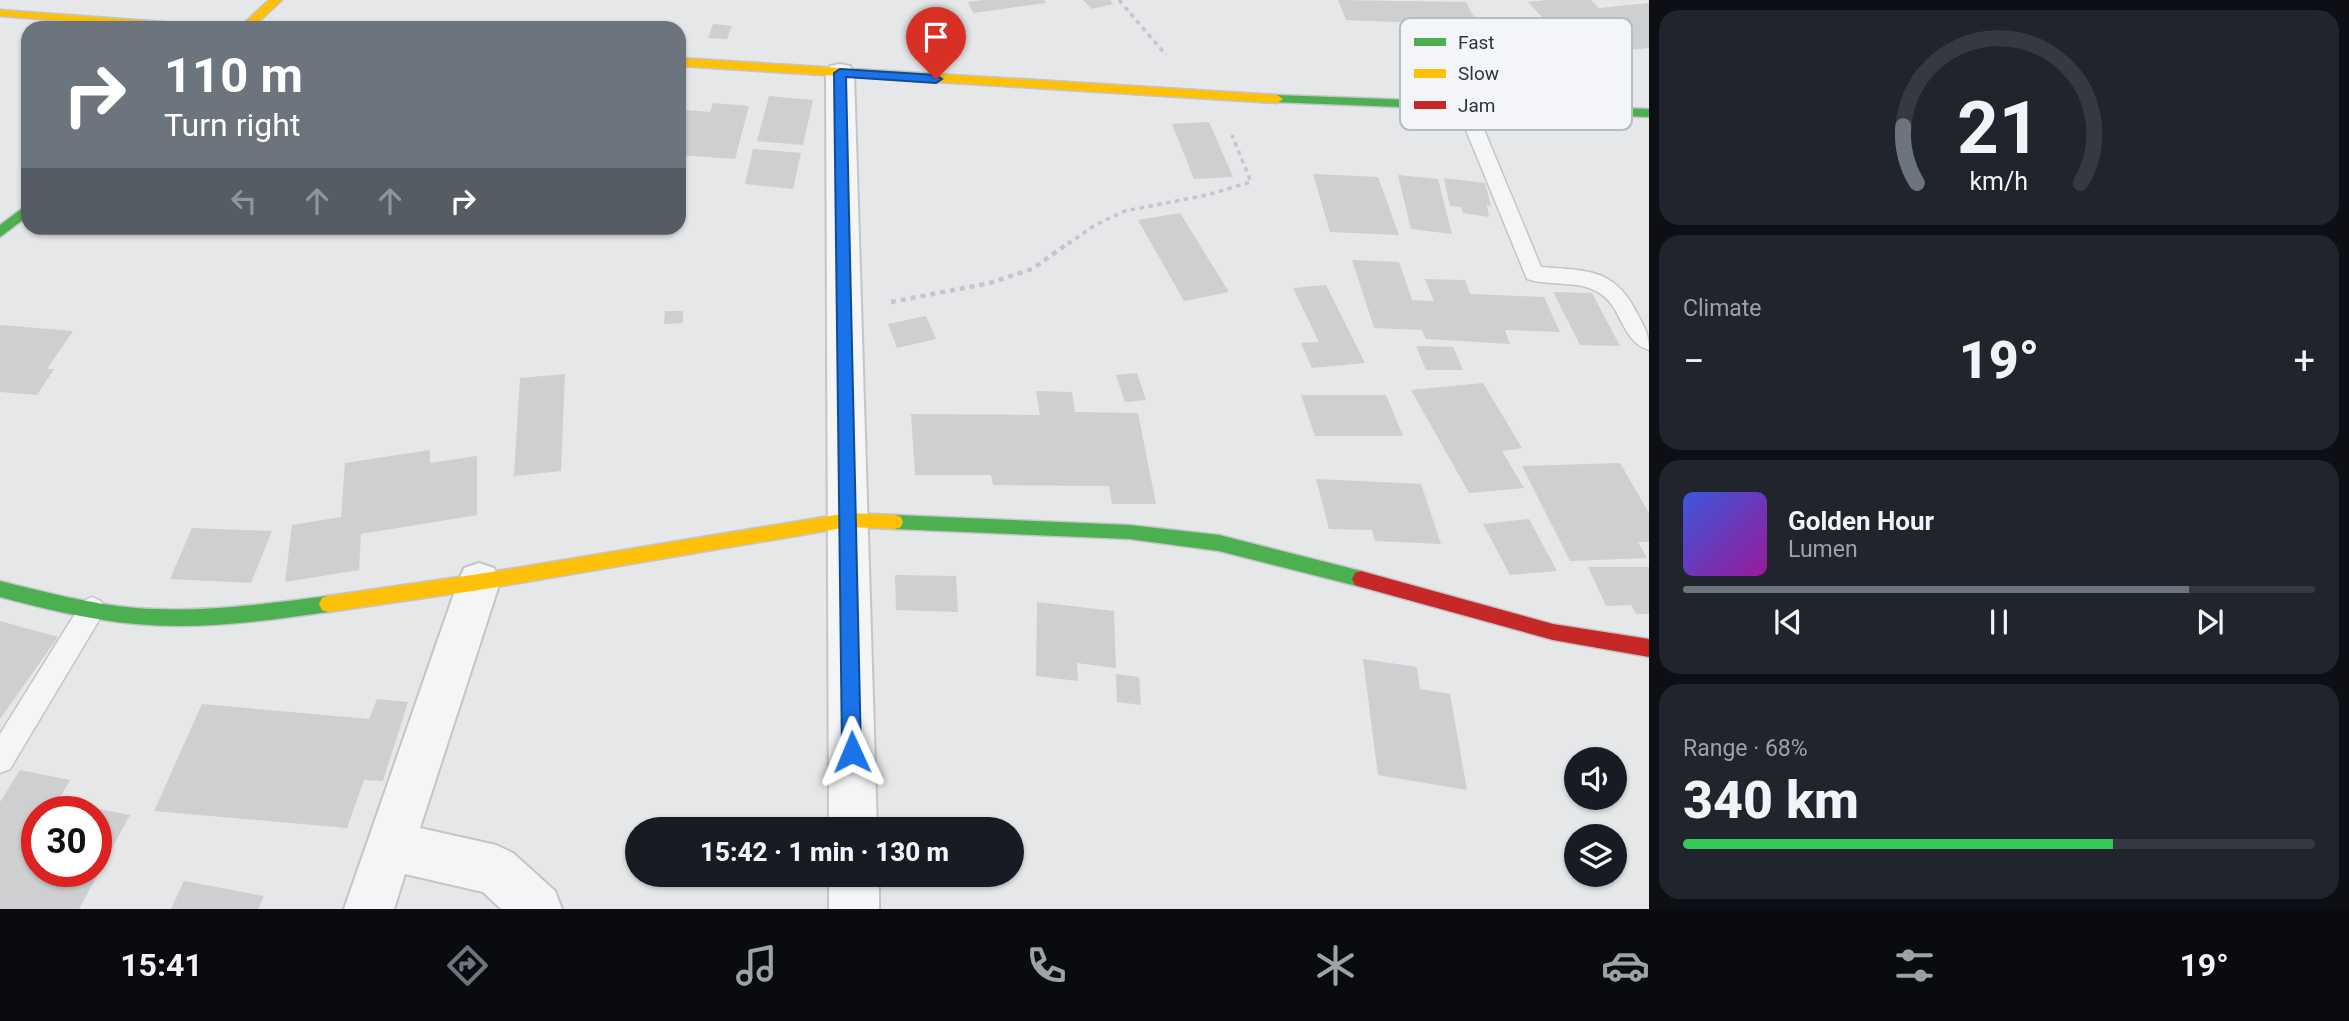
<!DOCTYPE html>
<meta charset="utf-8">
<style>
body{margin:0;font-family:Roboto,sans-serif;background:#20242c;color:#f1f3f6;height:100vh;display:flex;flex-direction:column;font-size:26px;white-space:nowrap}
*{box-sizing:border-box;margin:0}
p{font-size:23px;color:#9ea1a6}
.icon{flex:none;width:38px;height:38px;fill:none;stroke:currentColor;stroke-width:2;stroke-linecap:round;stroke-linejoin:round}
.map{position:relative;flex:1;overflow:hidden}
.panel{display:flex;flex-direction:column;gap:10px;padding:10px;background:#0d0f14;width:700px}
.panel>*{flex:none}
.hud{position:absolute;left:21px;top:21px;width:665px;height:214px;border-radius:21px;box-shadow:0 2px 5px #0004;background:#6c747d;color:#fff;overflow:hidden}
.buttons{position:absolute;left:1564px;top:747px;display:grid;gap:14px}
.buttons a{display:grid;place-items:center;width:63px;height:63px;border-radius:50%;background:#171b24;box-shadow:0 2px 5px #0004;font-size:35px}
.speed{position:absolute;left:21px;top:796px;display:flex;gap:14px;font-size:35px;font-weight:700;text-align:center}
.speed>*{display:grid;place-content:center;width:91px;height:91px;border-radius:50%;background:#171b24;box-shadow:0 2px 5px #0004;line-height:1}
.speed .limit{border:10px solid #d22;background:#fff;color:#111}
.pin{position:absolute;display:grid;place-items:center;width:60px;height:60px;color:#fff;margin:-72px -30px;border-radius:50% 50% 50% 0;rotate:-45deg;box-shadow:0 0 7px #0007}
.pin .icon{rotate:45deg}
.me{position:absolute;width:77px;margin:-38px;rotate:359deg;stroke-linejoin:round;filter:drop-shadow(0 0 5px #0008)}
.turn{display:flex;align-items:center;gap:24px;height:147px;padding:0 28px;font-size:32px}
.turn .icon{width:91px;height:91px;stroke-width:2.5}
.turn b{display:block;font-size:49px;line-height:60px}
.lanes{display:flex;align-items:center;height:66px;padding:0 28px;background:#0003;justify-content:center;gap:35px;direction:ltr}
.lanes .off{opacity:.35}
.big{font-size:52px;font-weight:800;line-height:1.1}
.panel .tile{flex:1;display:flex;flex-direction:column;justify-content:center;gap:10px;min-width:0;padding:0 24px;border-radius:21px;background:#20242c}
.panel .dial{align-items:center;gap:0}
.dial svg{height:182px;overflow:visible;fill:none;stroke:#363941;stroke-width:7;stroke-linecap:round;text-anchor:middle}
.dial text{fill:#f1f3f6;stroke:none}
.song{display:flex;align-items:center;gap:21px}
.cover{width:84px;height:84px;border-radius:10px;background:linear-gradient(135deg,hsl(230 70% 55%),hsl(300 70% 35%))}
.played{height:7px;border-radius:4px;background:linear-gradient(90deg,#6c747d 80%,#363941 80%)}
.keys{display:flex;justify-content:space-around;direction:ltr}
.heat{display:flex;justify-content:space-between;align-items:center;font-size:38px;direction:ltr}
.charge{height:10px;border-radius:5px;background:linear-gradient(90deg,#34c759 68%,#363941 0)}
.trip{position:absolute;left:625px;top:817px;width:399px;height:70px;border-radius:35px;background:#171b24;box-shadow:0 2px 5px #0004;font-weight:800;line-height:70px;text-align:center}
.tabs{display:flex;height:112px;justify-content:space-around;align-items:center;background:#090b0e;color:#9ea1a6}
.tabs .icon{width:49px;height:49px}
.tabs .selected{color:#6c747d}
.tabs b{font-size:32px;color:#f1f3f6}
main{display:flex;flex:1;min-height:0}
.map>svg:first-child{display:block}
.building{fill:#cdcfd1;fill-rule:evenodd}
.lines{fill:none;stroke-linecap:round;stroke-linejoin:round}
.lane-casing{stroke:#c3c5c7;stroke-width:3}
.street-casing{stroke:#c3c5c7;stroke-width:4}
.fast-casing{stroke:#c3c5c7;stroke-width:3}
.slow-casing{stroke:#c3c5c7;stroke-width:3}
.jam-casing{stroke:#c3c5c7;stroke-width:3}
.path-far1{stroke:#c4c6c9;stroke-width:3.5;stroke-dasharray:4.5 4.5;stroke-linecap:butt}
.path{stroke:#c4c6c9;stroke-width:4.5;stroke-dasharray:5 5;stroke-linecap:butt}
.lane{fill:#f4f5f6;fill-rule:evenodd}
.street{fill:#f4f5f6;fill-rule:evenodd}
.fast{fill:#4caf50;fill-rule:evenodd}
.slow{fill:#ffc107;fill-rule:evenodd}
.jam{fill:#c62828;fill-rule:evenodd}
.route{fill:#1a73e8;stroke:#114b97;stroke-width:2}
.key{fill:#f3f5f8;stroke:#b7bcc2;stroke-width:2}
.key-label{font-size:19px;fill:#2b3643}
</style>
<main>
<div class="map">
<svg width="1649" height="909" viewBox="0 0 1649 909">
<rect width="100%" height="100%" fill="#e5e7e9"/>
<!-- building -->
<path class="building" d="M983,0H1044L1046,3L973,13L968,2Z
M1083,0H1110L1113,4L1092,9Z
M1338,0L1466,2L1478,25H1473L1498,75L1443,73L1421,23L1346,20Z
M1547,0H1591L1599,8L1649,3V48L1603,53L1634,86L1609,89L1528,2Z
M713,24L732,26L727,39L708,38Z
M769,96L813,100L803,145L757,141Z
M713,103L749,106L735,159L679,155V127L684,110L710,112Z
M1209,122L1233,177L1194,179L1172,124Z
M753,149L801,153L793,189L745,184Z
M1313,174L1378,177L1399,235L1330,232Z
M1398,175L1438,179L1452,234L1411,229Z
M1444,178L1485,183L1491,206L1487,205L1489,217L1463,213L1461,207L1450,206Z
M1180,213L1229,292L1184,301L1138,220Z
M1352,260L1399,262L1412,300L1434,301L1425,279L1465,280L1470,294L1544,297L1560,332L1505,330L1510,344L1426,339L1422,330L1374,328Z
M1326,285L1365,363L1312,368L1301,343L1319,342L1293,288Z
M1553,292L1592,293L1620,346L1580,345Z
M665,311H683V323L664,324Z
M926,316L936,339L897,348L888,324Z
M0,325L73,331L47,369H54L37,395L0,392Z
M1416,346L1453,347L1463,370H1426Z
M1137,373L1146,400L1125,402L1116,375Z
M565,374L561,471L514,476L520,378Z
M1483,383L1522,448L1502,451L1524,488L1469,493L1411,390Z
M1036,391L1072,392L1075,412L1138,413L1156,504H1112L1109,486L993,485L991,475H915L911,414L1040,415Z
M1301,395H1386L1403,436H1315Z
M430,450V463L477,456V515L361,534L359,570L285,582L292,525L341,517L345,463Z
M1620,463L1649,513V542H1638L1647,558L1570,561L1522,466Z
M1316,479L1421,484L1441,544L1375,541L1372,530L1329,529Z
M1529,519L1557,571L1510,575L1483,524Z
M192,528L272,531L251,583L170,579Z
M1588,567H1649V614H1636L1631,605L1606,606Z
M895,575L956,576L958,612L896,610Z
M1037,602L1114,611L1116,668L1077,663L1078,681L1036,676Z
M0,621L58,637L0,719Z
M1363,659L1417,667L1420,689L1450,694L1467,790L1378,775Z
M1116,674L1139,677L1141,705L1117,702Z
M377,699L408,702L383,781L364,780L347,828L154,811L202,704L369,719Z
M20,770L70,780L58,801L130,815L79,909H0V802ZM37,812H96V872H37Z
M184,881L264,896L258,909H171Z"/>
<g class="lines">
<!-- lane casing -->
<g class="lane-casing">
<path id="lane" d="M1466,102L1475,108L1541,267C1589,271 1615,268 1638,315C1645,329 1649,334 1649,350C1621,341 1623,309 1601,294C1580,279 1551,287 1527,279L1457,108Z
M92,597L101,601L105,609L101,617L10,769L0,773V734L83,601Z"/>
</g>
<!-- street casing -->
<g class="street-casing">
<path id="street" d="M840,64L850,66L854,73L877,830H829L826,73L830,66Z
M479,563L494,568L500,582L420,828L496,845L513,853L555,891L562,909H501L483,892L405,874L394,909H344L458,582L464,568Z
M829,875H879V909H829Z"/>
</g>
<!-- fast casing -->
<g class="fast-casing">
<path id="fast" d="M1277,95L1649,109V117L1273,102L1271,99Z
M28,204V216L0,237V225Z
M895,515L1129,525L1219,535L1361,571L1367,573L1370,579L1367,585L1361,587L1219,551L1129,539L895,529L889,527L887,522L889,517Z
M0,581C45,592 90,604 136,608C200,613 265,604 328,596L334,598L337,604L334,610L328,612C265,621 200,630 136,624C90,620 45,609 0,597Z"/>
</g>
<!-- slow casing -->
<g class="slow-casing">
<path id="slow" d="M269,0H282L252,28H239Z
M0,10L204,25L210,28H157L0,16Z
M679,58L1277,95L1283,99L1277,103L679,66Z
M848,513L895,515L901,517L903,522L901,527L895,529L848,527L479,590L328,612L322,610L319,604L322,598L328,596L479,574Z"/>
</g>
<!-- jam casing -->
<g class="jam-casing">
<path id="jam" d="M1361,571L1553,624L1649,639V657L1553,640L1361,587L1355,585L1352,579L1355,573Z"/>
</g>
<!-- path-far1 -->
<path class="path-far1" d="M1119,0L1166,55
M1068,244L1095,225L1125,211L1207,195L1251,182L1232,135"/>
<!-- path -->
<path class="path" d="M891,302L990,283L1032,269L1070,242"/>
<!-- lane -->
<use href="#lane" class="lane"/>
<!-- street -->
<use href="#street" class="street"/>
<!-- fast -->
<use href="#fast" class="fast"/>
<!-- slow -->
<use href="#slow" class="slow"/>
<!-- jam -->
<use href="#jam" class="jam"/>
</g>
<!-- route -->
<path class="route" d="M840,69L936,75L942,79L936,83L846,77L861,752L858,759L852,762L845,759L842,752L834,73Z"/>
<!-- legend -->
<rect x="1400" y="18" width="232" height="112" rx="10" class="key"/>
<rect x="1414" y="38" width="32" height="8" fill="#4caf50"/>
<rect x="1414" y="69" width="32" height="9" fill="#ffc107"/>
<rect x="1414" y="101" width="32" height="8" fill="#c62828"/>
<g class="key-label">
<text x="1458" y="49">Fast</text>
<text x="1458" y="80">Slow</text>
<text x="1458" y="112">Jam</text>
</g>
</svg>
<div class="buttons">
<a><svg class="icon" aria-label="sound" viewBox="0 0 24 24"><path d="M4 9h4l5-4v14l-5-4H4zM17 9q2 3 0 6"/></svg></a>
<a><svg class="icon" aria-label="layers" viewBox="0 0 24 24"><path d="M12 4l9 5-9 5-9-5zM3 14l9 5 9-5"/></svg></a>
</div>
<div class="speed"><div class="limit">30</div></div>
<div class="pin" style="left:936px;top:79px;background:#d93025"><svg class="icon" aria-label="arrive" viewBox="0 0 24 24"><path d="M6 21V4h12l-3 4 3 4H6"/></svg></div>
<svg class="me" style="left:852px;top:752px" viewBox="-20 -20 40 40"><path d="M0-17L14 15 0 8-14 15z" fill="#1a73e8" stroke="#fff" stroke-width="4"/></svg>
<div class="trip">15:42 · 1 min · 130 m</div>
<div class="hud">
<div class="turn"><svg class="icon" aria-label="right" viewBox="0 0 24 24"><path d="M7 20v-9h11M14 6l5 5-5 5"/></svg><div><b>110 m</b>Turn right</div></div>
<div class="lanes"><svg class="icon off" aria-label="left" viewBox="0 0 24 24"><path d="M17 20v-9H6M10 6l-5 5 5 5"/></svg><svg class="icon off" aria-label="ahead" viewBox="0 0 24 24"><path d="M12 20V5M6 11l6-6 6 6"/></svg><svg class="icon off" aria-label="ahead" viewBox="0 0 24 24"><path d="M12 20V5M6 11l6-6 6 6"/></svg><svg class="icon" aria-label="right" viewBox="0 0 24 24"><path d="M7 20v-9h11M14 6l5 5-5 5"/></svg></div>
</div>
</div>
<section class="panel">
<div class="tile dial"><svg viewBox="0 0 100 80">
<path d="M14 69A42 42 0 1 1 86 69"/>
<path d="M14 69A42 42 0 0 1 8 44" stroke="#6c747d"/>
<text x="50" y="56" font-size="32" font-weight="700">21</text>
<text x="50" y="72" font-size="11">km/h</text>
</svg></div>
<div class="tile"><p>Climate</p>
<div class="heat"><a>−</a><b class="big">19°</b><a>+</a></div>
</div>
<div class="tile">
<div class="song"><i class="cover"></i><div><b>Golden Hour</b><p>Lumen</p></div></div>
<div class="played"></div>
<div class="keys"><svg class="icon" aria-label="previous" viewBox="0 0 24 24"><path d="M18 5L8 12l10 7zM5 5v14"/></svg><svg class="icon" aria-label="pause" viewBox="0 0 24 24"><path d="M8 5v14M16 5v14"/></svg><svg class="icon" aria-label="next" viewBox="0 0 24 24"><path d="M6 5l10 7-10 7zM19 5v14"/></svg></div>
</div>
<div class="tile"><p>Range · 68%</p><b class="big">340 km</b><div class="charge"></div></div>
</section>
</main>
<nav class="tabs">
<b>15:41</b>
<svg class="icon selected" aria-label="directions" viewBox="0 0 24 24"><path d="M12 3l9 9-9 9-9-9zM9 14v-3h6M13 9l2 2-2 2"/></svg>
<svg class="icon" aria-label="music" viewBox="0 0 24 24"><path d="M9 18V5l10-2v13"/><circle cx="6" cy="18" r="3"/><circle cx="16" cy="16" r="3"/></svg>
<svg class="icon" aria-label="phone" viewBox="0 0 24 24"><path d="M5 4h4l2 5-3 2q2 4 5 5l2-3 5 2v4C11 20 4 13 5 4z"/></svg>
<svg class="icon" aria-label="climate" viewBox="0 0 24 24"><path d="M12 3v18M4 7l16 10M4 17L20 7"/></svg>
<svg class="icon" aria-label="car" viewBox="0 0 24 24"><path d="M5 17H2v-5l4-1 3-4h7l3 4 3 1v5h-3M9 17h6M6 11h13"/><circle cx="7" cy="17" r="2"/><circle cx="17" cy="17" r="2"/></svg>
<svg class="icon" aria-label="filters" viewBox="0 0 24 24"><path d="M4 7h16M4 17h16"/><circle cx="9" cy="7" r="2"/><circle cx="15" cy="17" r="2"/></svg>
<b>19°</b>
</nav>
